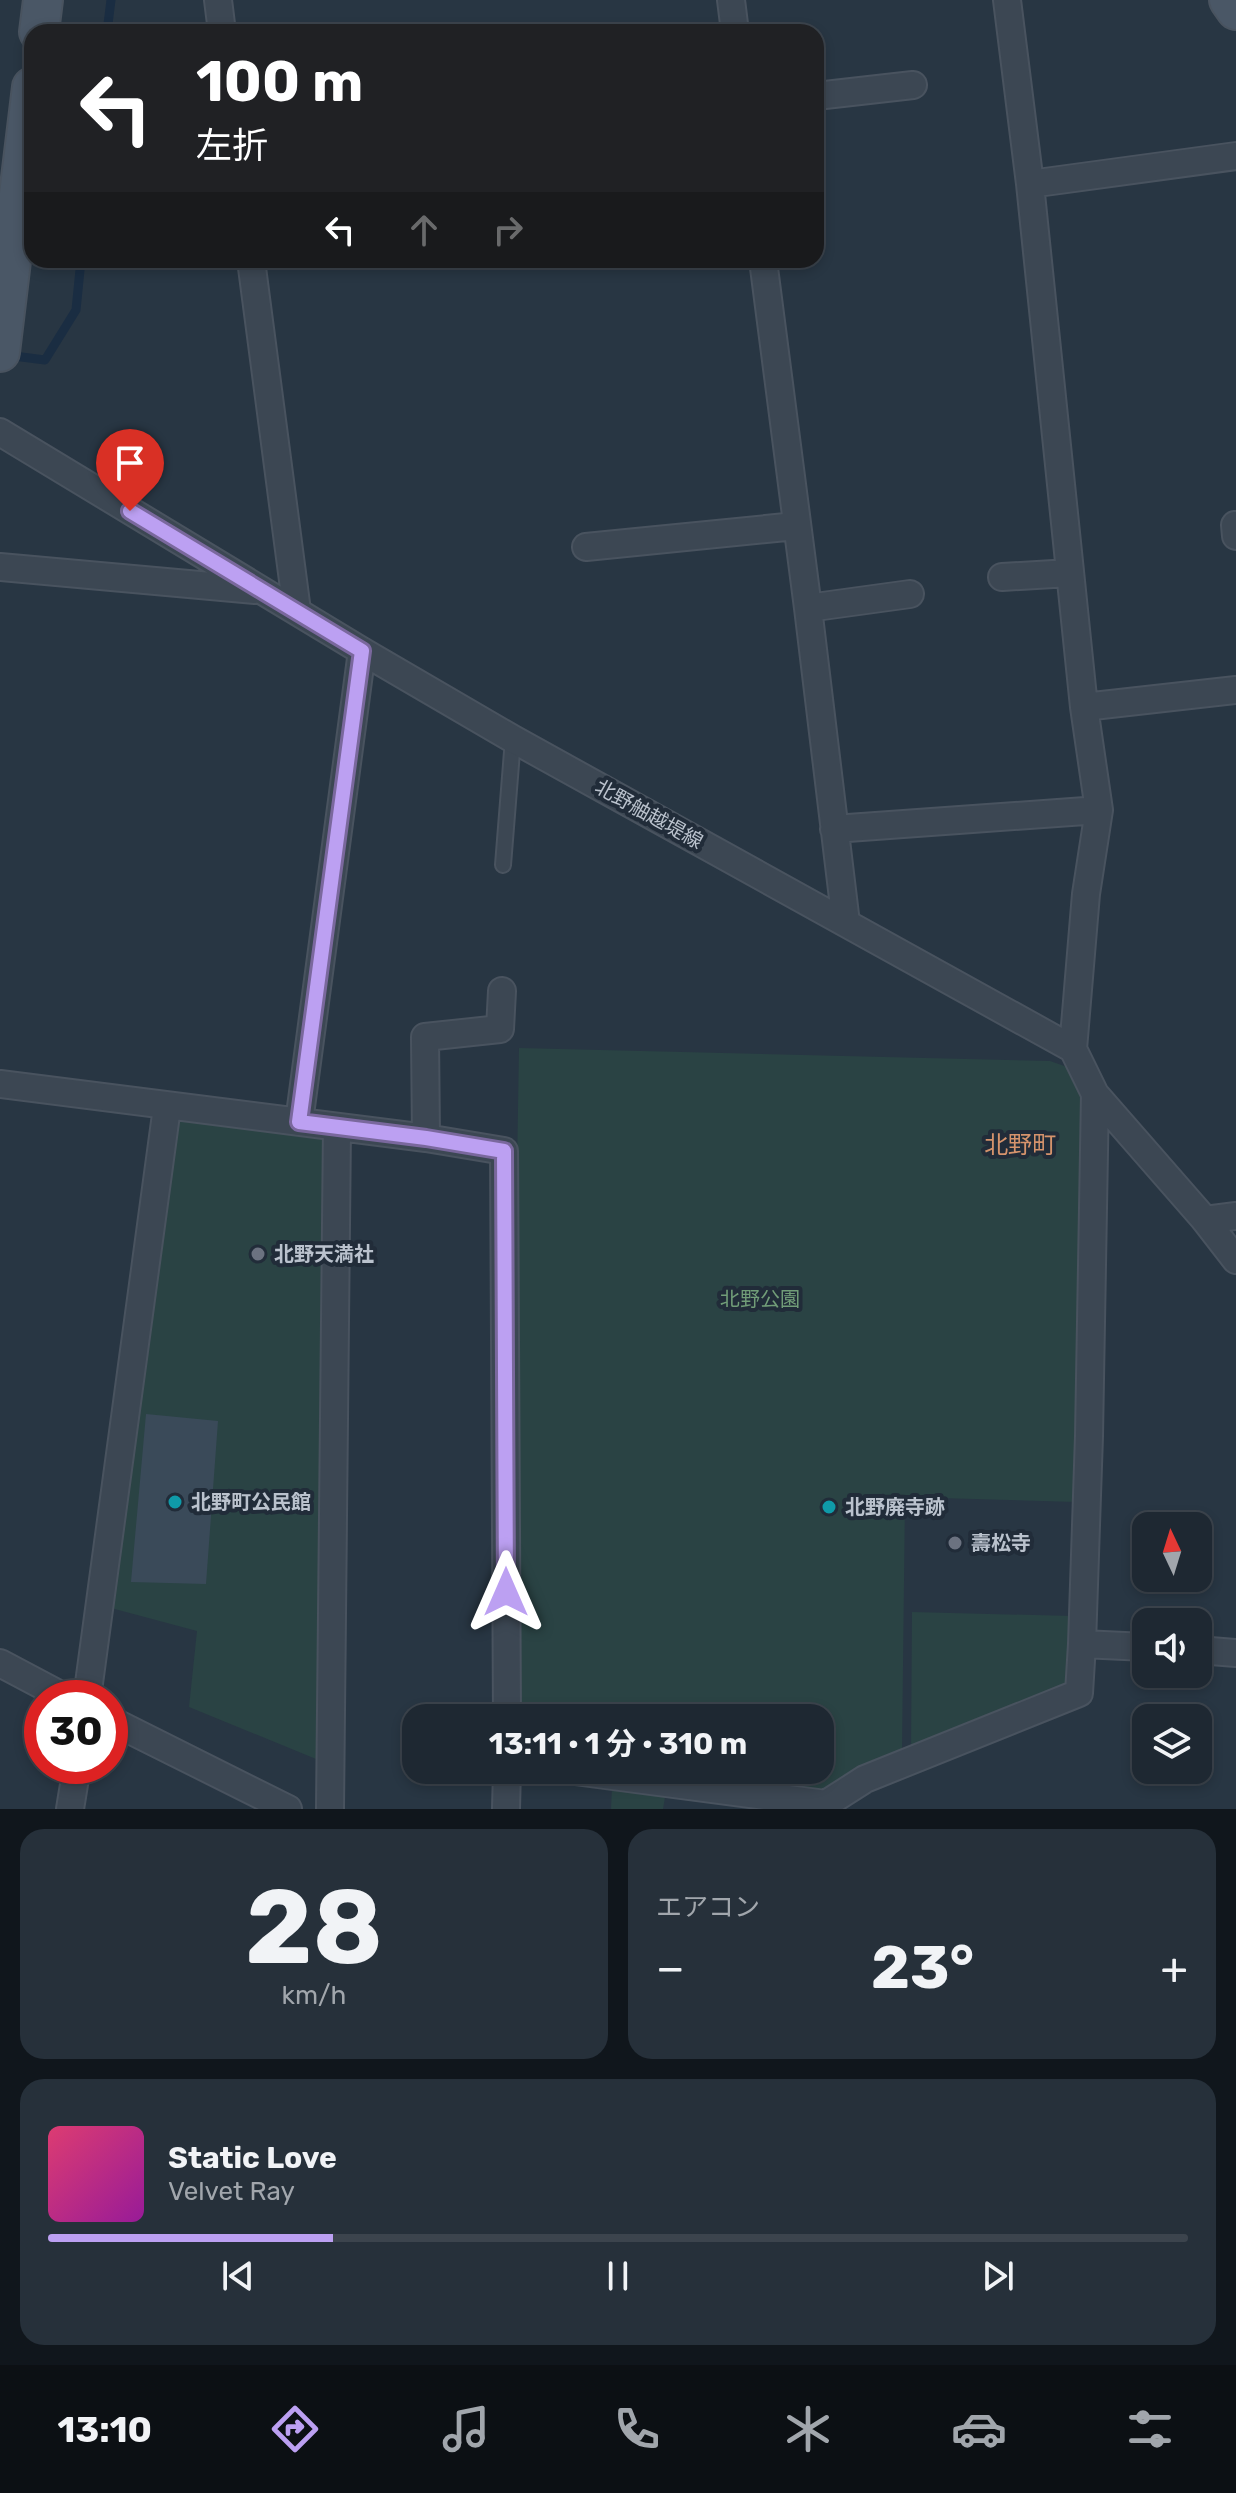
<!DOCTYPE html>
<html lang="ja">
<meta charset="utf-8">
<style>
body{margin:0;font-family:Rubik,"Noto Sans JP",sans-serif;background:#26303a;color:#f1f3f6;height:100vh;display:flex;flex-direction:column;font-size:30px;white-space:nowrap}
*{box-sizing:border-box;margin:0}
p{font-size:26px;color:#a1a6ac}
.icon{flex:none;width:44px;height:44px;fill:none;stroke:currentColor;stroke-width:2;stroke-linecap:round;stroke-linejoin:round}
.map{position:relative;height:1809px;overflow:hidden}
.panel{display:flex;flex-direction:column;gap:20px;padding:20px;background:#10161c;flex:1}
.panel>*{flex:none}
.banner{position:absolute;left:24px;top:24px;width:800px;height:244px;border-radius:24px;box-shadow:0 4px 12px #0003,0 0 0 2px #3c444d;background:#202124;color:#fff;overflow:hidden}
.needle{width:52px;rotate:356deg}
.fabs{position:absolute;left:1132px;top:1512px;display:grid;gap:16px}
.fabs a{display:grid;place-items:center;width:80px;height:80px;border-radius:16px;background:#1e2832;box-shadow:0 4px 12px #0003,0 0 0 2px #3c444d;font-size:40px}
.speed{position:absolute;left:24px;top:1680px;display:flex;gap:16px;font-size:40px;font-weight:700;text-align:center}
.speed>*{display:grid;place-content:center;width:104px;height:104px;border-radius:50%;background:#1e2832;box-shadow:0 4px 12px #0003,0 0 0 2px #3c444d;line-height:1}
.speed .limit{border:12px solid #d22;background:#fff;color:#111}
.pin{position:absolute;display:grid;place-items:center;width:68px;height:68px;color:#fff;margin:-82px -34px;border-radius:50% 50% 50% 0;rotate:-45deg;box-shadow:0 0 8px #0007}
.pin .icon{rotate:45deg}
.me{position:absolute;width:88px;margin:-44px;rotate:0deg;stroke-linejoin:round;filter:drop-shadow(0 0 6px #0008)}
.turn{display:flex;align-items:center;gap:28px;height:168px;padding:0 40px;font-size:36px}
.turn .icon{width:104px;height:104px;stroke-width:2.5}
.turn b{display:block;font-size:56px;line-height:68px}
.lanes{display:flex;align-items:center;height:76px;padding:0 40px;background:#0003;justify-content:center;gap:40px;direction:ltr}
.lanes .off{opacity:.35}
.big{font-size:60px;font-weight:700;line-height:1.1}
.panel .card{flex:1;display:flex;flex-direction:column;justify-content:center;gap:12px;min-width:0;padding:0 28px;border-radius:24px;background:#26303a}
.panel .dial{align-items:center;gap:0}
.dial b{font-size:104px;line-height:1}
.song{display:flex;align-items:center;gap:24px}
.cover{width:96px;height:96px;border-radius:12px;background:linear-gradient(135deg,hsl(340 70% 55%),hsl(300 70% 35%))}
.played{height:8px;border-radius:4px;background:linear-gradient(90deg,#bca0f2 25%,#3c444d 25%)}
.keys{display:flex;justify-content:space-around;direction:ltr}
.heat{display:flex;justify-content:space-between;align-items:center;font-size:44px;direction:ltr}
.panel .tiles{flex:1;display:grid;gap:20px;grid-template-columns:1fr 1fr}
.card:last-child{grid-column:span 2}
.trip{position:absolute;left:402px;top:1704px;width:432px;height:80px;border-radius:24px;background:#1e2832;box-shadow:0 4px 12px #0003,0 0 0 2px #3c444d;font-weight:700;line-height:80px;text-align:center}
.menu{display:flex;height:128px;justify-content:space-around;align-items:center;background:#0c1014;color:#a1a6ac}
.menu .icon{width:56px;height:56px}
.menu .active{color:#bca0f2}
.menu b{font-size:36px;color:#f1f3f6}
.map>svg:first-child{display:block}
.green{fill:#2a4344}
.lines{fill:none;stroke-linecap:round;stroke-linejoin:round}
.stream{stroke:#1a2d42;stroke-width:9}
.building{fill:#3a4a59}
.lane-casing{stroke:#49535f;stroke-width:18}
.street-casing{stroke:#49535f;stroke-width:30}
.secondary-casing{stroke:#49535f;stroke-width:42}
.lane{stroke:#3c4753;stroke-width:14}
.street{stroke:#3c4753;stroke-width:26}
.secondary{stroke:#4a5766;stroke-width:38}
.route-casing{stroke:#7a689d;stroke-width:20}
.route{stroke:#bca0f2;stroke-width:14}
.worship-dot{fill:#6b7280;stroke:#212c39;stroke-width:3}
.culture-dot{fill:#0f9aa8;stroke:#212c39;stroke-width:3}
.labels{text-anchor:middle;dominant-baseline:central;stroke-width:8;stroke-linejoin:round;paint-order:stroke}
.street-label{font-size:20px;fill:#bac2cd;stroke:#212c39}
.poi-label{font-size:20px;font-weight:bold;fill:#bac2cd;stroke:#212c39;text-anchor:start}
.park-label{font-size:20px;fill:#719d78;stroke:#212c39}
.quarter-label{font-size:24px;fill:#d5936c;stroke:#212c39}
</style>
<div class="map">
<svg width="1236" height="1809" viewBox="0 0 1236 1809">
<rect width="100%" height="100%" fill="#283643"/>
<!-- green -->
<path class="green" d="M519,1048L1050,1061L1073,1069L1084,1099L1077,1502L905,1497L902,1751L823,1791L665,1770H820V1718H508Z
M174,1117L325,1132L316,1759L189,1707L197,1631L111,1608Z
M912,1612L1073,1616L1072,1686L911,1751Z
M612,1787L665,1797L663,1809H611Z"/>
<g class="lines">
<!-- stream -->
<path class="stream" d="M107,32L111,0
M6,355L45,360L76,310L81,260"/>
</g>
<!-- building -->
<path class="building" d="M146,1414L218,1421L206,1584L131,1582Z"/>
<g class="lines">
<!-- lane casing -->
<g class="lane-casing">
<path id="lane" d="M503,865L513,739"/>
</g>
<!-- street casing -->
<g class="street-casing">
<path id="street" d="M218,0L222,32
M731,0L735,32
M1007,0L1030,184L1084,707L1099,810L1086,894L1073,1049
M816,96L913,85
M1030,184L1236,156
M251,260L297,611
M763,260L808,608L846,923
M0,432L362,651L513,739L1073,1049L1095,1094L1205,1220L1236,1260
M1235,525L1236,536
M586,547L796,526
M0,567L255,590
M1002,577L1070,573
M808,608L910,594
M1084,707L1236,690
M834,829L1099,810
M0,1084L426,1138L504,1151L507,1718
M299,1122L362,651
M426,1138L425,1037L500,1029L502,991
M1205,1220L1236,1216
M1082,1644L1089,1436L1095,1094
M1198,1650L1236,1653
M0,1663L66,1698
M87,1698L167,1107
M110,1720L288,1809
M567,1770L826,1804L865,1779L1079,1693L1082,1644L1146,1647
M70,1809L77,1766
M330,1809L337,1127
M506,1809L507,1770"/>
</g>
<!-- secondary casing -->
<g class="secondary-casing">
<path id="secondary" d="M1229,0L1236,10
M39,32L43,0
M0,352L32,87"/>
</g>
<!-- lane -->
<use href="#lane" class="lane"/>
<!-- street -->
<use href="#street" class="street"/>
<!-- secondary -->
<use href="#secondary" class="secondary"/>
</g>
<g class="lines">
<!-- route casing -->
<g class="route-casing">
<path id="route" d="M130,511L362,651L299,1122L426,1138L504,1151L506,1592"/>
</g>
<!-- route -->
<use href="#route" class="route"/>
</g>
<!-- markers -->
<g class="worship-dot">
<circle cx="258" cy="1254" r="8"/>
<circle cx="955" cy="1543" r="8"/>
</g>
<g class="culture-dot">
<circle cx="175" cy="1502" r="8"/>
<circle cx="829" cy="1507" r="8"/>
</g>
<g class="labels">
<!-- street labels -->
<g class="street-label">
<text transform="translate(649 814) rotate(29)">北野舳越堤線</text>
</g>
<!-- poi labels -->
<g class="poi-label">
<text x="274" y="1254">北野天満社</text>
<text x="191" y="1502">北野町公民館</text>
<text x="845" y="1507">北野廃寺跡</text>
<text x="971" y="1543">壽松寺</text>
</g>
<!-- park labels -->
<g class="park-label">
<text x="760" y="1299">北野公園</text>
</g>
<!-- quarter labels -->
<g class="quarter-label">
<text x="1020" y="1145">北野町</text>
</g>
</g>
</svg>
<div class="fabs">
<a><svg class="needle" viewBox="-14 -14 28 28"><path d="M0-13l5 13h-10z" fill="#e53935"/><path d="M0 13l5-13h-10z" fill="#a1a6ac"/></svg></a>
<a><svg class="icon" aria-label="sound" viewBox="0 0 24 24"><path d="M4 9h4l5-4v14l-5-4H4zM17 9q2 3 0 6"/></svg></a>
<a><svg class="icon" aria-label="layers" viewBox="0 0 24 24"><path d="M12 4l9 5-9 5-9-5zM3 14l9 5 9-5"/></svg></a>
</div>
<div class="speed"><div class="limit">30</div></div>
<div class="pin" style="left:130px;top:511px;background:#d93025"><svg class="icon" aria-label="arrive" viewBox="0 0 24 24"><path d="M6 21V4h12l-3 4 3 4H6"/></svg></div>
<svg class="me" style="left:506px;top:1592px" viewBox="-20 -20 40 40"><path d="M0-17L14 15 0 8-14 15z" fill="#bca0f2" stroke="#fff" stroke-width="4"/></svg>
<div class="trip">13:11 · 1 分 · 310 m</div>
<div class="banner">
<div class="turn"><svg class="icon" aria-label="left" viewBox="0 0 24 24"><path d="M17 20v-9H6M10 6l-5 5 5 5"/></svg><div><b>100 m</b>左折</div></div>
<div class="lanes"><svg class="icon" aria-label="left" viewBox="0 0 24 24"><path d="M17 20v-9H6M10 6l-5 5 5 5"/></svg><svg class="icon off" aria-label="ahead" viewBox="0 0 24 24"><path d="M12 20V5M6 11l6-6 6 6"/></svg><svg class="icon off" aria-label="right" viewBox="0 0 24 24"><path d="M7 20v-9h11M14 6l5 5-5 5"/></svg></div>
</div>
</div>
<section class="panel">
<div class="tiles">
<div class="card dial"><b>28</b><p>km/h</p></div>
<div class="card"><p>エアコン</p>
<div class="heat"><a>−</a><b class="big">23°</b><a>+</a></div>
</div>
<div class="card">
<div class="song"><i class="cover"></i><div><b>Static Love</b><p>Velvet Ray</p></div></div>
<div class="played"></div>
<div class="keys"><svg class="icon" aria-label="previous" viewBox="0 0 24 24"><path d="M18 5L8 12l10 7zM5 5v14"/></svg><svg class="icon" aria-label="pause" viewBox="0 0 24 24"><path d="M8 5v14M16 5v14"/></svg><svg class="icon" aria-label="next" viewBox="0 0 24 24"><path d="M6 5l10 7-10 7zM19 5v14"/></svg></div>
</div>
</div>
</section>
<nav class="menu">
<b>13:10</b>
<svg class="icon active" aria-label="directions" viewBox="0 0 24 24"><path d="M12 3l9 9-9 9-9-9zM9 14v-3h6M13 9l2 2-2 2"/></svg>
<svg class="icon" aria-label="music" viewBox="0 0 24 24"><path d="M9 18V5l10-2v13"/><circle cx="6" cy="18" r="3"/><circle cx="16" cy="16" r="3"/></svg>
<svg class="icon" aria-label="phone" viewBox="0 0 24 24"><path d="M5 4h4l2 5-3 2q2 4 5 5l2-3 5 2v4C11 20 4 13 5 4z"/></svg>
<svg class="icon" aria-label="climate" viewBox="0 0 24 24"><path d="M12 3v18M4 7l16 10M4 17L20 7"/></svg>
<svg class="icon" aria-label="car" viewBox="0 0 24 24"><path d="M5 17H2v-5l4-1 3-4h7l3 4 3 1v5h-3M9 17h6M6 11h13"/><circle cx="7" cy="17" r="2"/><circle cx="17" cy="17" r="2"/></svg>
<svg class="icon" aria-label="filters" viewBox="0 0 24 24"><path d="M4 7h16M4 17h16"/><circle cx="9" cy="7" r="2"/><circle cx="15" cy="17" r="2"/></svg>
</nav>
